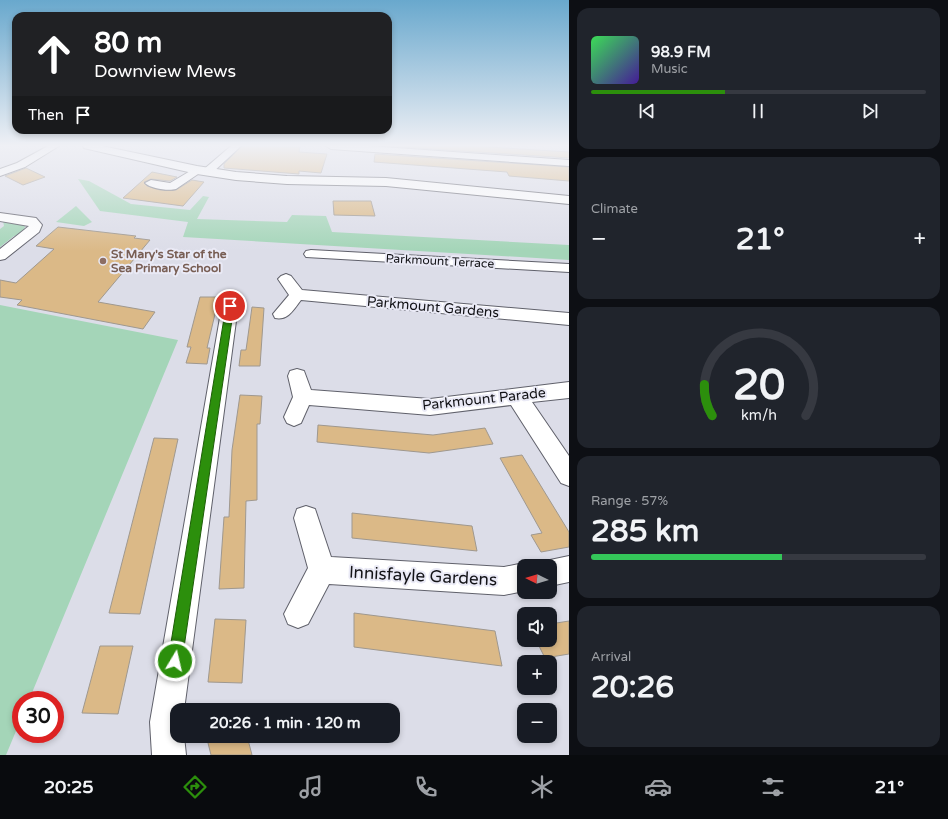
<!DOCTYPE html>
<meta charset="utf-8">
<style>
body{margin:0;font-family:"Varela Round",sans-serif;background:#20242c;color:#f1f3f6;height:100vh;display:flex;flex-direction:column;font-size:15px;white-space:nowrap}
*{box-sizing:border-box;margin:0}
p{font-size:13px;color:#9ea1a6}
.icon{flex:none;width:22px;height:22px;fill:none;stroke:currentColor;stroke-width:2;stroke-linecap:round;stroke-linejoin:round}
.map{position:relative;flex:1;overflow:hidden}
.details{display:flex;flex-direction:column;gap:8px;padding:8px;background:#0d0f14;width:379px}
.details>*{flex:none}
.banner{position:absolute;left:12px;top:12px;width:380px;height:122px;border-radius:12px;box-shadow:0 2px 6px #0003;background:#202124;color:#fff;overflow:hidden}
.needle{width:26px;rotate:275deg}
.fabs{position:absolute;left:517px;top:559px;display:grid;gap:8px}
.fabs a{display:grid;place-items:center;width:40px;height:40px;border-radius:8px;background:#171b24;box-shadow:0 2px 6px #0003;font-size:20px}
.speed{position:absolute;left:12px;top:691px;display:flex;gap:8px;font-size:20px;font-weight:700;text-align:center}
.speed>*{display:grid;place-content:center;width:52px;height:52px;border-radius:50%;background:#171b24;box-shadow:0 2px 6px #0003;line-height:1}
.speed .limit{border:6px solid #d22;background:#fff;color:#111}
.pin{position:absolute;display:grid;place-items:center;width:34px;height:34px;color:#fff;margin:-17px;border:2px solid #fff;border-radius:50%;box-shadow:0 1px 4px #0007}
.me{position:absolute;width:44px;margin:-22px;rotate:9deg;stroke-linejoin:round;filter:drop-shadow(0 0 3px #0008)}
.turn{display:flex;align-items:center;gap:14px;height:84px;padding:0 16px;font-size:18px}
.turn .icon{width:52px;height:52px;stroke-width:2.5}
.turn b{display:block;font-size:28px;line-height:34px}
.then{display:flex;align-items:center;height:38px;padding:0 16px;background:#0003;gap:8px;font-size:15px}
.big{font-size:30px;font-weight:800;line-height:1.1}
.details .tile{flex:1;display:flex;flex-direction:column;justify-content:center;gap:6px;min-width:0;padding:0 14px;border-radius:12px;background:#20242c}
.details .dial{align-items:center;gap:0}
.dial svg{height:104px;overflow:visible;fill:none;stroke:#363941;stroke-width:7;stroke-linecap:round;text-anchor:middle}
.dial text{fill:#f1f3f6;stroke:none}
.song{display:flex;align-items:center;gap:12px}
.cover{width:48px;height:48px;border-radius:6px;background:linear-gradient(135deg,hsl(130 70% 55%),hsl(260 70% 35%))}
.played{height:4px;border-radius:2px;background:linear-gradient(90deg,#2c8f0c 40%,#363941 40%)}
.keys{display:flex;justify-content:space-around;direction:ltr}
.heat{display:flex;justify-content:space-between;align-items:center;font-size:22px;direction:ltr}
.charge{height:6px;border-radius:3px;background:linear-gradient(90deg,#34c759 57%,#363941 0)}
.trip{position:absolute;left:170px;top:703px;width:230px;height:40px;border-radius:12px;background:#171b24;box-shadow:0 2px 6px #0003;font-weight:800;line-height:40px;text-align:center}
.tab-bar{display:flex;height:64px;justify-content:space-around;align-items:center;background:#090b0e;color:#9ea1a6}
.tab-bar .icon{width:28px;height:28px}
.tab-bar .current{color:#2c8f0c}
.tab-bar b{font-size:18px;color:#f1f3f6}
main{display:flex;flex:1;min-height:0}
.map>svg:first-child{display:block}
.green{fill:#a4d5b8}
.building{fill:#dbb987;stroke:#9f988f}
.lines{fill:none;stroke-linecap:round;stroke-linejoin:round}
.minor-casing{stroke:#60616b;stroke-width:2}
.major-casing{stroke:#60616b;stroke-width:2}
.minor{fill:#fff;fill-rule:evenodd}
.major{fill:#fff;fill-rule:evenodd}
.route{fill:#2c8f0c;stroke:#1d5d08}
.education-dot{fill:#8d6e63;stroke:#eaeaf6;stroke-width:1.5}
.labels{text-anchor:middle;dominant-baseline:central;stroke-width:4;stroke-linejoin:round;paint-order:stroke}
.far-education-label{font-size:12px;font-weight:bold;fill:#785e54;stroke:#eaeaf6;text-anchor:start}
.far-street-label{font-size:12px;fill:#131317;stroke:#eaeaf6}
.street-label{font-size:14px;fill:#131317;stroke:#eaeaf6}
.near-street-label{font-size:17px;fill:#131317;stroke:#eaeaf6}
</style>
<main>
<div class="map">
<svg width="569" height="755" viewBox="0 0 569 755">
<rect width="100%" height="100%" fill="#dcdde8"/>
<!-- green -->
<path class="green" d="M78,179L89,181L131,204L190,210L203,196L209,197L197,219L287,222L292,215L326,216L332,232L569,245V260L183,237L188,222L100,211Z
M76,206L92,222L84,226L56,222Z
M3,221L22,224L25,226L24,231L20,235L14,236L0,247V229L4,226Z
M0,305L178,340L29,700H21V719L6,755H0Z"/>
<!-- building -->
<path class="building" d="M242,146L300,147L299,152L327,154L321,173L299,171V174L224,168V164Z
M386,146H473L569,152V158Z
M375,154L569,167V181L509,176L507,172L374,162Z
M26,168L45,177L23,185L5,176Z
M152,172L177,177L170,181L151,179L144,182L147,186L160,190H176L192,180L204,182L183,206L123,198Z
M333,201H371L375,216L334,215Z
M58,227L136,236L134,238L150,240L98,302L155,312L143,329L17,305L22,300L0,297V280L16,283L54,249L36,246Z
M200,297H219L207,348H210L207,364L186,363L191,347H187Z
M252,307L264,308L260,366H239L241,350H246Z
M240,395L262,396L260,424H257V500L246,501L244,588L219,589L224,517H229L232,450Z
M318,425L433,435L485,428L493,444L429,453L317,442Z
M154,438L178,439L140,614L109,613Z
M522,455L569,532V547L541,552L531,535L542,533L500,458Z
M352,513L472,526L477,551L352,538Z
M354,613L495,631L502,666L354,647Z
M215,619L246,620L242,683L208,682Z
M569,621V654L545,658L536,640H550V624Z
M100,646H133L118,714L82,713Z
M218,736H247L252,755H211L208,743Z"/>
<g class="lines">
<!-- minor casing -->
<g class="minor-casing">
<path id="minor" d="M48,146H59L25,167L0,176V169L17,163Z
M231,146H241L211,174H203L202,172L203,170Z
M326,146H368L569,160V166L331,149Z
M197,167L201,168L202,170L201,172L176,189C169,191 151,189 145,183L151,180L170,183Z
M0,213L36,218L42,225L39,232L5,259L0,260V249L29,226L0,221Z
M311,250L569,264V272L306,257L304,254L306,251Z
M286,274L291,276L302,290L569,313V325L301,300C294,309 288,321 275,318L273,314L289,295L278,279L281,276Z
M230,301L236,302L238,306L184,710H177V736H184L186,755H152L150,722L222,306L224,302Z
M297,369L304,371L311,390L430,399L569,382V398L532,402L569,456V486L561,483L511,405L430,415L309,405L301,423L294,426L287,423L284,417L293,397L288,376L290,371Z
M306,506L315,509L331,557L504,567L524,563L530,566H524V591L504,595L329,584L308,624L298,628L288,624L284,614L308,568L294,518L297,509Z
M569,556V582L550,586V566H539L540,563L550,560Z"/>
</g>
<!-- major casing -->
<g class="major-casing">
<path id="major" d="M83,146H102L197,166L236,172L287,176L386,178L569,196V204L386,186L287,184L236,180L197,174L88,149L84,148Z"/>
</g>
<!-- minor -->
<use href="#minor" class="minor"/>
<!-- major -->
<use href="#major" class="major"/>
</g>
<!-- sky -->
<linearGradient id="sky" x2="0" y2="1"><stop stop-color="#69a8cd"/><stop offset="0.58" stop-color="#eff0f5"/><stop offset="1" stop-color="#eff0f5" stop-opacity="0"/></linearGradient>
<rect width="569" height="251" fill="url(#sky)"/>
<!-- route -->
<path class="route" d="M230,303L234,306L182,661L180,666L175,668L170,666L168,661L226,306Z"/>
<!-- markers -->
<circle class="education-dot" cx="103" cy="261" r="4"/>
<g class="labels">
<!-- far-education labels -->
<g class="far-education-label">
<text x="111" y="254">St Mary's Star of the<tspan x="111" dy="14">Sea Primary School</tspan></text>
</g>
<!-- far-street labels -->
<g class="far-street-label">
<text transform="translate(440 261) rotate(3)">Parkmount Terrace</text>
</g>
<!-- street labels -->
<g class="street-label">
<text transform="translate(433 307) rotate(5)">Parkmount Gardens</text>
<text transform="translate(484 399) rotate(-6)">Parkmount Parade</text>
</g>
<!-- near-street labels -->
<g class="near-street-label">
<text transform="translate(423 576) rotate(3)">Innisfayle Gardens</text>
</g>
</g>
</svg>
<div class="fabs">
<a><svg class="needle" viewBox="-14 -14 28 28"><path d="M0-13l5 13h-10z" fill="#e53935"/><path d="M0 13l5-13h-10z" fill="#9ea1a6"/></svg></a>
<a><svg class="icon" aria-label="sound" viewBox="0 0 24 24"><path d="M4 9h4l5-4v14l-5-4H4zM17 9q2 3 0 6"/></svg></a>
<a>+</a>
<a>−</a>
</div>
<div class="speed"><div class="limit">30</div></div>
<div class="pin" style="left:230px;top:306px;background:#d93025"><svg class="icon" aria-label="arrive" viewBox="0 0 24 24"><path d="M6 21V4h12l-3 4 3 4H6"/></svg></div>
<svg class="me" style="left:175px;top:661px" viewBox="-20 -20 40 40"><circle r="17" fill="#2c8f0c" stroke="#fff" stroke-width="3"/><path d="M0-11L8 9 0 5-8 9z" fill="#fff"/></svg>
<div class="trip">20:26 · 1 min · 120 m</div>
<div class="banner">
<div class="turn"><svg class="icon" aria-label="ahead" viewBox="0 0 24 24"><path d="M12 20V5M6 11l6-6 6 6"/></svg><div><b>80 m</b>Downview Mews</div></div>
<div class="then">Then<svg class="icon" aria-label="arrive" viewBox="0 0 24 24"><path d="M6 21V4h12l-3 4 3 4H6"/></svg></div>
</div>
</div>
<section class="details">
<div class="tile">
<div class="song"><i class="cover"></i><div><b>98.9 FM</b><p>Music</p></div></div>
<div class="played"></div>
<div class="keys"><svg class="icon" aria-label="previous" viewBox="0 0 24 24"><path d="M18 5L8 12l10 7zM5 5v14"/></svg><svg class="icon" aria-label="pause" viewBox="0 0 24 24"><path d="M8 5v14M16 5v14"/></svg><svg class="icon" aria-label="next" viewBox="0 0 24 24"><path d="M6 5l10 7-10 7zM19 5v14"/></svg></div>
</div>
<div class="tile"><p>Climate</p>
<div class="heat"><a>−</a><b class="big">21°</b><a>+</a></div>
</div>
<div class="tile dial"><svg viewBox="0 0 100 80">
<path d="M14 69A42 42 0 1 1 86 69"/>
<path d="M14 69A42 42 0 0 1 8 45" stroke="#2c8f0c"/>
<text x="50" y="56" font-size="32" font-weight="700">20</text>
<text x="50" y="72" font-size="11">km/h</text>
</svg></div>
<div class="tile"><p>Range · 57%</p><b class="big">285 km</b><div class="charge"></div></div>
<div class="tile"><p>Arrival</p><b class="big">20:26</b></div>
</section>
</main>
<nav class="tab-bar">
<b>20:25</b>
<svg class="icon current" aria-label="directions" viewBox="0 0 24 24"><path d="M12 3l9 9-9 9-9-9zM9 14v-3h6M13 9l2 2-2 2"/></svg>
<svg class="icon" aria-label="music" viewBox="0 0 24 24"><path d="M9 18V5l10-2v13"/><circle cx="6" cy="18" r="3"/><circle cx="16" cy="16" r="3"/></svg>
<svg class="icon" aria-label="phone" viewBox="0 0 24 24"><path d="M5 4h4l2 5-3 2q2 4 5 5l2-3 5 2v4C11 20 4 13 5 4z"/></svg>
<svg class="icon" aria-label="climate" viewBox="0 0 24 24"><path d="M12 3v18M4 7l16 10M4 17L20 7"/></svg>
<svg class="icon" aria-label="car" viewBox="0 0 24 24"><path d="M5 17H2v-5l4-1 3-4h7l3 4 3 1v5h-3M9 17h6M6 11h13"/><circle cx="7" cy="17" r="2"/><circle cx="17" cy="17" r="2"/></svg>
<svg class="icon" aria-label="filters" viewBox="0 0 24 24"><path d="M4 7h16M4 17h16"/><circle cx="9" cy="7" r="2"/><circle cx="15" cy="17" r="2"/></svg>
<b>21°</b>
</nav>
